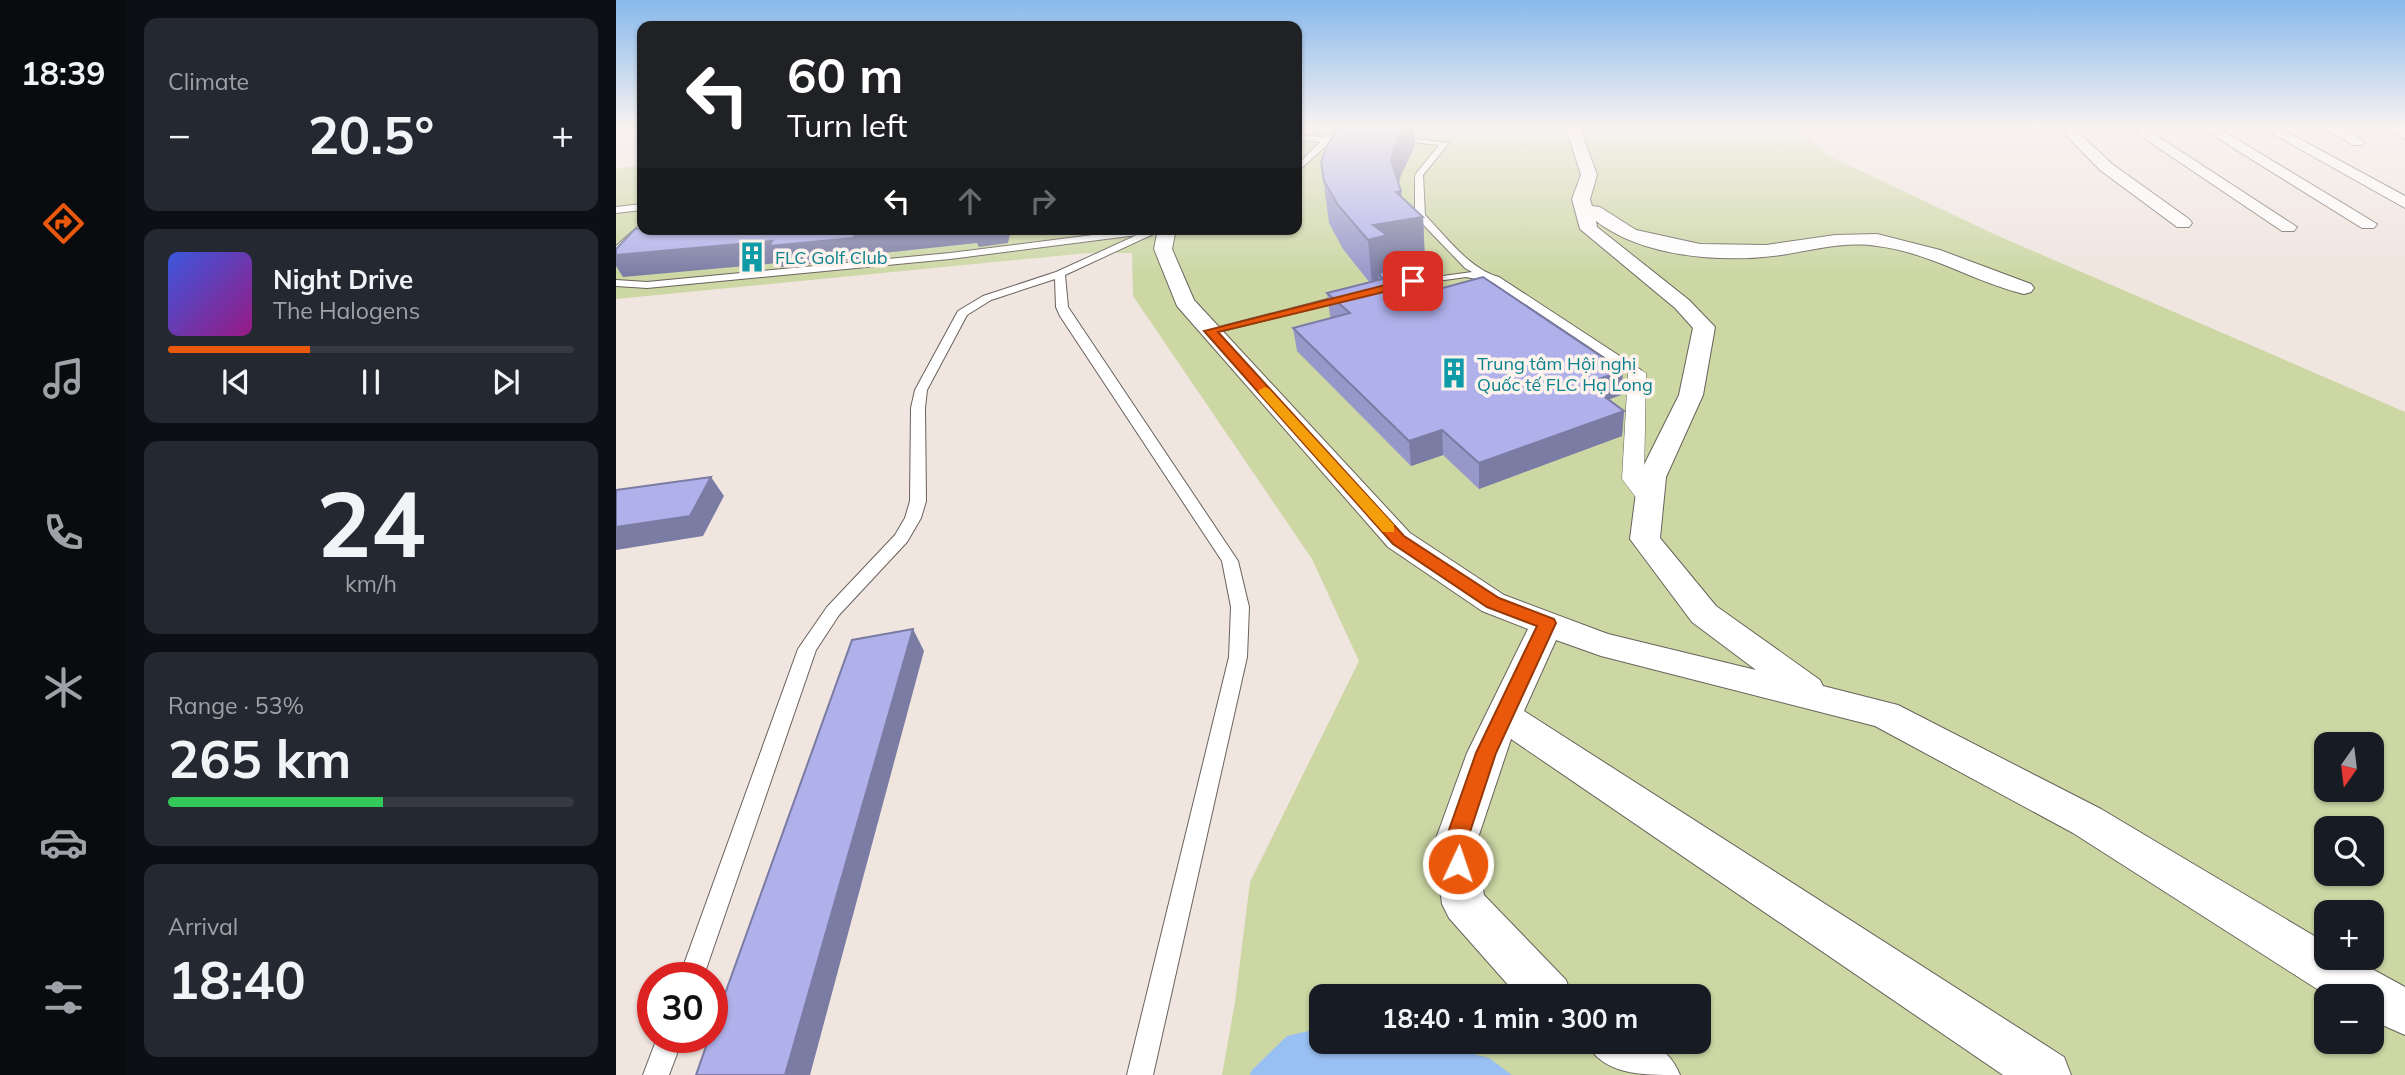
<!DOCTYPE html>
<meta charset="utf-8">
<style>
body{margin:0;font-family:Mulish,sans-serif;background:#242831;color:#f1f3f6;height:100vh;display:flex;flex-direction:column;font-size:26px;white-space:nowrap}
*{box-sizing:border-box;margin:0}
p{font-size:23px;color:#9ea1a6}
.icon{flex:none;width:38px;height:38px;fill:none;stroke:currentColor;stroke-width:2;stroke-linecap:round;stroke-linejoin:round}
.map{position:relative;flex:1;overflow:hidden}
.sheet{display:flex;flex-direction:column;gap:18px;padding:18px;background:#0d0f14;width:490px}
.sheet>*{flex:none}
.hud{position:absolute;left:21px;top:21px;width:665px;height:214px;border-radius:14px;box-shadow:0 2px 5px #0004;background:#202124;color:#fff;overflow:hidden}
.needle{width:46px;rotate:194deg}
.buttons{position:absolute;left:1698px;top:732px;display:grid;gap:14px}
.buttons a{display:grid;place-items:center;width:70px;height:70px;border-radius:14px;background:#171b24;box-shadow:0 2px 5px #0004;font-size:35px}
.speed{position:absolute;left:21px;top:962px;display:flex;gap:14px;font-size:35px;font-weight:700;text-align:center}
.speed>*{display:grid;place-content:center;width:91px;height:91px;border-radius:50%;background:#171b24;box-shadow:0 2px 5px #0004;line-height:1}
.speed .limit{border:10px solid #d22;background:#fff;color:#111}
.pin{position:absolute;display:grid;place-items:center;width:60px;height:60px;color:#fff;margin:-30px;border-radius:14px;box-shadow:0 4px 10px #0006}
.me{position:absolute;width:77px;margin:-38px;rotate:3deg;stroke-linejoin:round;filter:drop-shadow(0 0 5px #0008)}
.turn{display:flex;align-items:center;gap:24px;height:147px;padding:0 35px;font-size:32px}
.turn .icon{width:91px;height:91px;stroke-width:2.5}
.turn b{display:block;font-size:49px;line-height:60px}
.lanes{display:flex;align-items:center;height:66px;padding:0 35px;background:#0003;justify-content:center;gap:35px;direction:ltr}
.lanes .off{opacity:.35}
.big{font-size:52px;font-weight:700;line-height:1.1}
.sheet .widget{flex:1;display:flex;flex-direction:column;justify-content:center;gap:10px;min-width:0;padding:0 24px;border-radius:14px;background:#242831}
.sheet .dial{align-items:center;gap:0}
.dial b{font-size:91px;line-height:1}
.song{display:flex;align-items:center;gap:21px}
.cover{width:84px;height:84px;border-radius:10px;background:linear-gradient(135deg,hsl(230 70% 55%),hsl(310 70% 35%))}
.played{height:7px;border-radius:4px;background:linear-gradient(90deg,#ea580c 35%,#363941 35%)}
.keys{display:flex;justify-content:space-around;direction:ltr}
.heat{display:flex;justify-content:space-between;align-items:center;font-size:38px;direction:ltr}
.charge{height:10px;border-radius:5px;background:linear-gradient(90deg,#34c759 53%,#363941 0)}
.trip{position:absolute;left:693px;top:984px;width:402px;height:70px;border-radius:14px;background:#171b24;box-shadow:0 2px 5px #0004;font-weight:700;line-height:70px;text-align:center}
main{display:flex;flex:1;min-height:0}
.tab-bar{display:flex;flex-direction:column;width:126px;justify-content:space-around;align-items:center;background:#090b0e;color:#9ea1a6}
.tab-bar .icon{width:49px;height:49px}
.tab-bar .active{color:#ea580c}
.tab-bar b{font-size:32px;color:#f1f3f6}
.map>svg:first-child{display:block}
.green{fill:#ccd7a4;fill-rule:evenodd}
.water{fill:#99c0f2}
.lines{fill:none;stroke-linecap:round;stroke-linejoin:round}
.service-casing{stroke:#6a615b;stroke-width:2}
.pedestrian-casing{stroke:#6a615b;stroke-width:1}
.minor-casing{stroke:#6a615b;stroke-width:2}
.service{fill:#fff;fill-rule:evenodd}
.pedestrian{fill:#fff;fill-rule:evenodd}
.minor{fill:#fff;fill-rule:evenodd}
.wall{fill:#9798ca}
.shaded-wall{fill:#7b7ca4}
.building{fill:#b0b1eb;stroke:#7b7ca4;stroke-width:2}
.route{fill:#ea580c;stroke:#983908;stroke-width:2}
.slow{fill:#f59e0b}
.labels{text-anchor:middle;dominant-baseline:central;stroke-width:7;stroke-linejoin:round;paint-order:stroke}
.far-culture-label{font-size:18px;fill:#0d838f;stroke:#fdf3ec;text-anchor:start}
</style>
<main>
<nav class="tab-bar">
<b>18:39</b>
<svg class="icon active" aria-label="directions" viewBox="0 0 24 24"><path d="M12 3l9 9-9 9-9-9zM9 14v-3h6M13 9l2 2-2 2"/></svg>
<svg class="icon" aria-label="music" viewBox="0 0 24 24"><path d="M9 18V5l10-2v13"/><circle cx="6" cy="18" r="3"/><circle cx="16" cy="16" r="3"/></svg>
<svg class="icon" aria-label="phone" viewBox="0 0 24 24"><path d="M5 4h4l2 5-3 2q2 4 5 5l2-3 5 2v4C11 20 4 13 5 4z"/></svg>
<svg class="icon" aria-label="climate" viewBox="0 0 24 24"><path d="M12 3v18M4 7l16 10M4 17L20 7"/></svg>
<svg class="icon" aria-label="car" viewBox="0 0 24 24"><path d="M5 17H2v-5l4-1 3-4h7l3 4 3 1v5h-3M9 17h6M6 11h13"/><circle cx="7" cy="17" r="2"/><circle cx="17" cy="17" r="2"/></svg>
<svg class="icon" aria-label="filters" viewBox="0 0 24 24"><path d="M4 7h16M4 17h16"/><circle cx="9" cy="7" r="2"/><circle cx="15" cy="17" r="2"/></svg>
</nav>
<section class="sheet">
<div class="widget"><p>Climate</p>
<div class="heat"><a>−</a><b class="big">20.5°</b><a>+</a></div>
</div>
<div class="widget">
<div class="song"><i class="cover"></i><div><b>Night Drive</b><p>The Halogens</p></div></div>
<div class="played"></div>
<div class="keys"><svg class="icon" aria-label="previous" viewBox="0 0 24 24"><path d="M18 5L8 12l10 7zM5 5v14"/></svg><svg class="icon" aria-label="pause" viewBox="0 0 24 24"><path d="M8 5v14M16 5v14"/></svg><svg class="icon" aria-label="next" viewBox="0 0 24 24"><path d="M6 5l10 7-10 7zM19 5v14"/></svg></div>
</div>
<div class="widget dial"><b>24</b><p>km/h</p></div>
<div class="widget"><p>Range · 53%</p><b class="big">265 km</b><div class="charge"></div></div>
<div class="widget"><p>Arrival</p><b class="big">18:40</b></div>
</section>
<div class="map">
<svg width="1789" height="1075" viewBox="0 0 1789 1075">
<rect width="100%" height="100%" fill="#f0e5df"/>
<!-- green -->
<path class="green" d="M681,126H1179L1213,156L1380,235L1789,412V1075H606L619,1002L634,882L743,661L696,559L517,296L516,253H472L0,299V169L26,165V229H681ZM1710,744H1755V789H1710ZM1710,828H1755V873H1710ZM1710,912H1755V957H1710ZM705,996H1083V1041H705ZM1710,996H1755V1041H1710Z"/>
<!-- water -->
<path class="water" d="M705,1028V1041H809L873,1058L896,1075H634L636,1070L671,1036Z"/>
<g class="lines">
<!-- service casing -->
<g class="service-casing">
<path id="service" d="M720,131L743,135L739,137L722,135L681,172V165L704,142L681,139V135L708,137Z
M776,136L833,143L807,175L809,215C830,237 855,270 883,277L1025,370V376H1017L876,282L850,277L779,287V283L783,282L856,272L849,268L799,216V175L823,145L779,140Z
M26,204V210L0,213V207Z
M26,223L28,229L0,255V246Z
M524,229L530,232L546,230L449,275L452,307L622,561L633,607L631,657L537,1075H511L613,657L615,607L606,561L444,316L440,307L439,279L375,300L351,315L311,390L309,408L310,501L305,518L291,542L223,615L200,650L87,978H63L182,649L211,607L279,535L289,518L294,501L295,408L299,390L342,311L367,296L440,272L521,235L334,259L31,288L0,286V280L31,282L334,253Z
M731,294L735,295V299L594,334L588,331Z
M41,1038H67L53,1075H27Z"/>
</g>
<!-- pedestrian casing -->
<g class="pedestrian-casing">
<path id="pedestrian" d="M1021,368L1030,373L1028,478L1044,499L1033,505L1025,504L1006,479L1012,373Z"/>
</g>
<!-- minor casing -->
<g class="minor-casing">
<path id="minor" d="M681,126H690L681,132Z
M954,126H968L965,131L981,175L974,199L976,206L984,207L1020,230L1084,244L1150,245L1219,235L1261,234L1324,250L1415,284L1418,288L1415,292L1408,294C1358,282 1313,252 1261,246C1229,241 1197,250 1165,255C1107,263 1028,258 980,221L981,227L1073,300L1099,327L1087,395L1050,477L1044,538L1100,606L1204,680L1207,686L1282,705L1485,809L1710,943V957H1734L1789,987V1035L1755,1020V996H1712L1457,833L1259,726L985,656L940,640L908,711L1448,1057L1455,1075H1387L895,739L860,844L868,895L950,980L956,996H902L833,918L826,904L818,844L851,753L912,629L866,611L772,547L561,306L538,249L542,229H560L556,249L578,300L794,533L888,595L992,634L1140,670L1076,622L1014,539L1022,477L1063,395L1077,328L1059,308L964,229L956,199L965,175L951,131Z
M1441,126H1456L1496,164L1573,219L1576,223L1573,227H1561L1484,170Z
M1510,126H1526L1681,227L1678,231H1666Z
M1582,126H1599L1761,224L1758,228H1746Z
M1643,126H1660L1789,196V208Z
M1704,126H1722L1749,142L1747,145H1737Z
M1763,126H1781L1789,129V139Z
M969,1041C1009,1041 1046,1031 1064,1075C1023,1075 987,1075 969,1041Z"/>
</g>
<!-- service -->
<use href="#service" class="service"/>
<!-- pedestrian -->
<use href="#pedestrian" class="pedestrian"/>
<!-- minor -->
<use href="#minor" class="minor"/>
</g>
<!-- wall -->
<path class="wall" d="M724,126H798L799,145L785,175L783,184L785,191L786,198L807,217L809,261L774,268V270L816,291L1007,371L1005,395L992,400L1008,411L1006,436L863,489L827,455L795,466L681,351L677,328L716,318L714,316L711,293L754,283L727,249L713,223L705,162Z"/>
<!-- shaded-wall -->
<path class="shaded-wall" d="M788,126H798L799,145L785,175L780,192L785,191L787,220L807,217L809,261L774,268L775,281L767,279L762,273L763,284L756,285L752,240L757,225L782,136Z
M289,229H395L392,243L363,247L361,243L248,255L246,259L164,267L162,263L7,277L0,266V255L239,235Z
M1007,371L1005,395L968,408L970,383Z
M1008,411L1006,436L863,489V463Z
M826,430L827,455L795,466L793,441Z
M95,477L108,496L87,536L0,550V527Z
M297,629L308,651L194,1075H169Z"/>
<!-- building -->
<path class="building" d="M724,126H788L782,136L775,160L785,191L780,192L807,217L757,225L771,235L752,240L722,205L708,181L705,162L711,146Z
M26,228V229H289L239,235L237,238L153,246L156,241L0,255V249L19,229Z
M785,268L816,291L867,277L1007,371L970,383L1008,411L863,463L826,430L793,441L677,328L734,313L711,293L767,279L762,273Z
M95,477L74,516L0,527V490Z
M297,629L169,1075H80L93,1038H96V1030L236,640Z"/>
<!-- sky -->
<linearGradient id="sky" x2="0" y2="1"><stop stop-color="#88b9ec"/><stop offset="0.46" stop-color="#f8f3f1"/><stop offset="1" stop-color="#f8f3f1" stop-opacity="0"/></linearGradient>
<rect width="1789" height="276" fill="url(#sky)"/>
<!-- route -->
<path class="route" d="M797,278L801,279V284L602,332L788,536L883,598L938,619L940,623L880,753L850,844L854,864L850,871L842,874L834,871L828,844L860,753L921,626L871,607L777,544L588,331Z"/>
<!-- slow -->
<path class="slow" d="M649,387L653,389L778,525V532H767L644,394L642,391Z"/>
<!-- icons -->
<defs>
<g id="building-bare" transform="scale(2.415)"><path d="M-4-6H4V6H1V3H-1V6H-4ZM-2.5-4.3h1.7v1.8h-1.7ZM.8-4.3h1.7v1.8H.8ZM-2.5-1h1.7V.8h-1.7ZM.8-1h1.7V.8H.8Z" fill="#0f9aa8" stroke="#fdf3ec" stroke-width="2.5" paint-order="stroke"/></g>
</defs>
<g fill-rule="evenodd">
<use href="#building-bare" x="136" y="257"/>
<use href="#building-bare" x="838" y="373"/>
</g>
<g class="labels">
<!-- far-culture labels -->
<g class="far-culture-label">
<text x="159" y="257">FLC Golf Club</text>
<text x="861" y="363">Trung tâm Hội nghị<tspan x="861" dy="21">Quốc tế FLC Hạ Long</tspan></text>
</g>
</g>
</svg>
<div class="buttons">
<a><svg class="needle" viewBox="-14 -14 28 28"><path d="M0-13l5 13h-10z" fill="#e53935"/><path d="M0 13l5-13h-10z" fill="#9ea1a6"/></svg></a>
<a><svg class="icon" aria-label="search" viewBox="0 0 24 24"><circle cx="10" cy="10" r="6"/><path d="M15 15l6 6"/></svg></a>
<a>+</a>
<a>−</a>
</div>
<div class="speed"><div class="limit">30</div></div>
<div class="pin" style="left:797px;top:281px;background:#d93025"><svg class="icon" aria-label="arrive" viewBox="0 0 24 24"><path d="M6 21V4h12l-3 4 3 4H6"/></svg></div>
<svg class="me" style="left:842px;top:864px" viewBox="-20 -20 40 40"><circle r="17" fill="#ea580c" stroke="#fff" stroke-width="3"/><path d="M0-11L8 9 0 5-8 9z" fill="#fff"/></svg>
<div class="trip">18:40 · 1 min · 300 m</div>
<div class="hud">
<div class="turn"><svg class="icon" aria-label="left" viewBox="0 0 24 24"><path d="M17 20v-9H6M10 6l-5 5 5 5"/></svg><div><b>60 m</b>Turn left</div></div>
<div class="lanes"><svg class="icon" aria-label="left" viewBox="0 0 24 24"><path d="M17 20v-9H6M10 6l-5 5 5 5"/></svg><svg class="icon off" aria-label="ahead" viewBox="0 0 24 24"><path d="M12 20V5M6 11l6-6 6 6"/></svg><svg class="icon off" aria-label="right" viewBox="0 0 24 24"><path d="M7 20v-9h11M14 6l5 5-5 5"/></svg></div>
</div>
</div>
</main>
